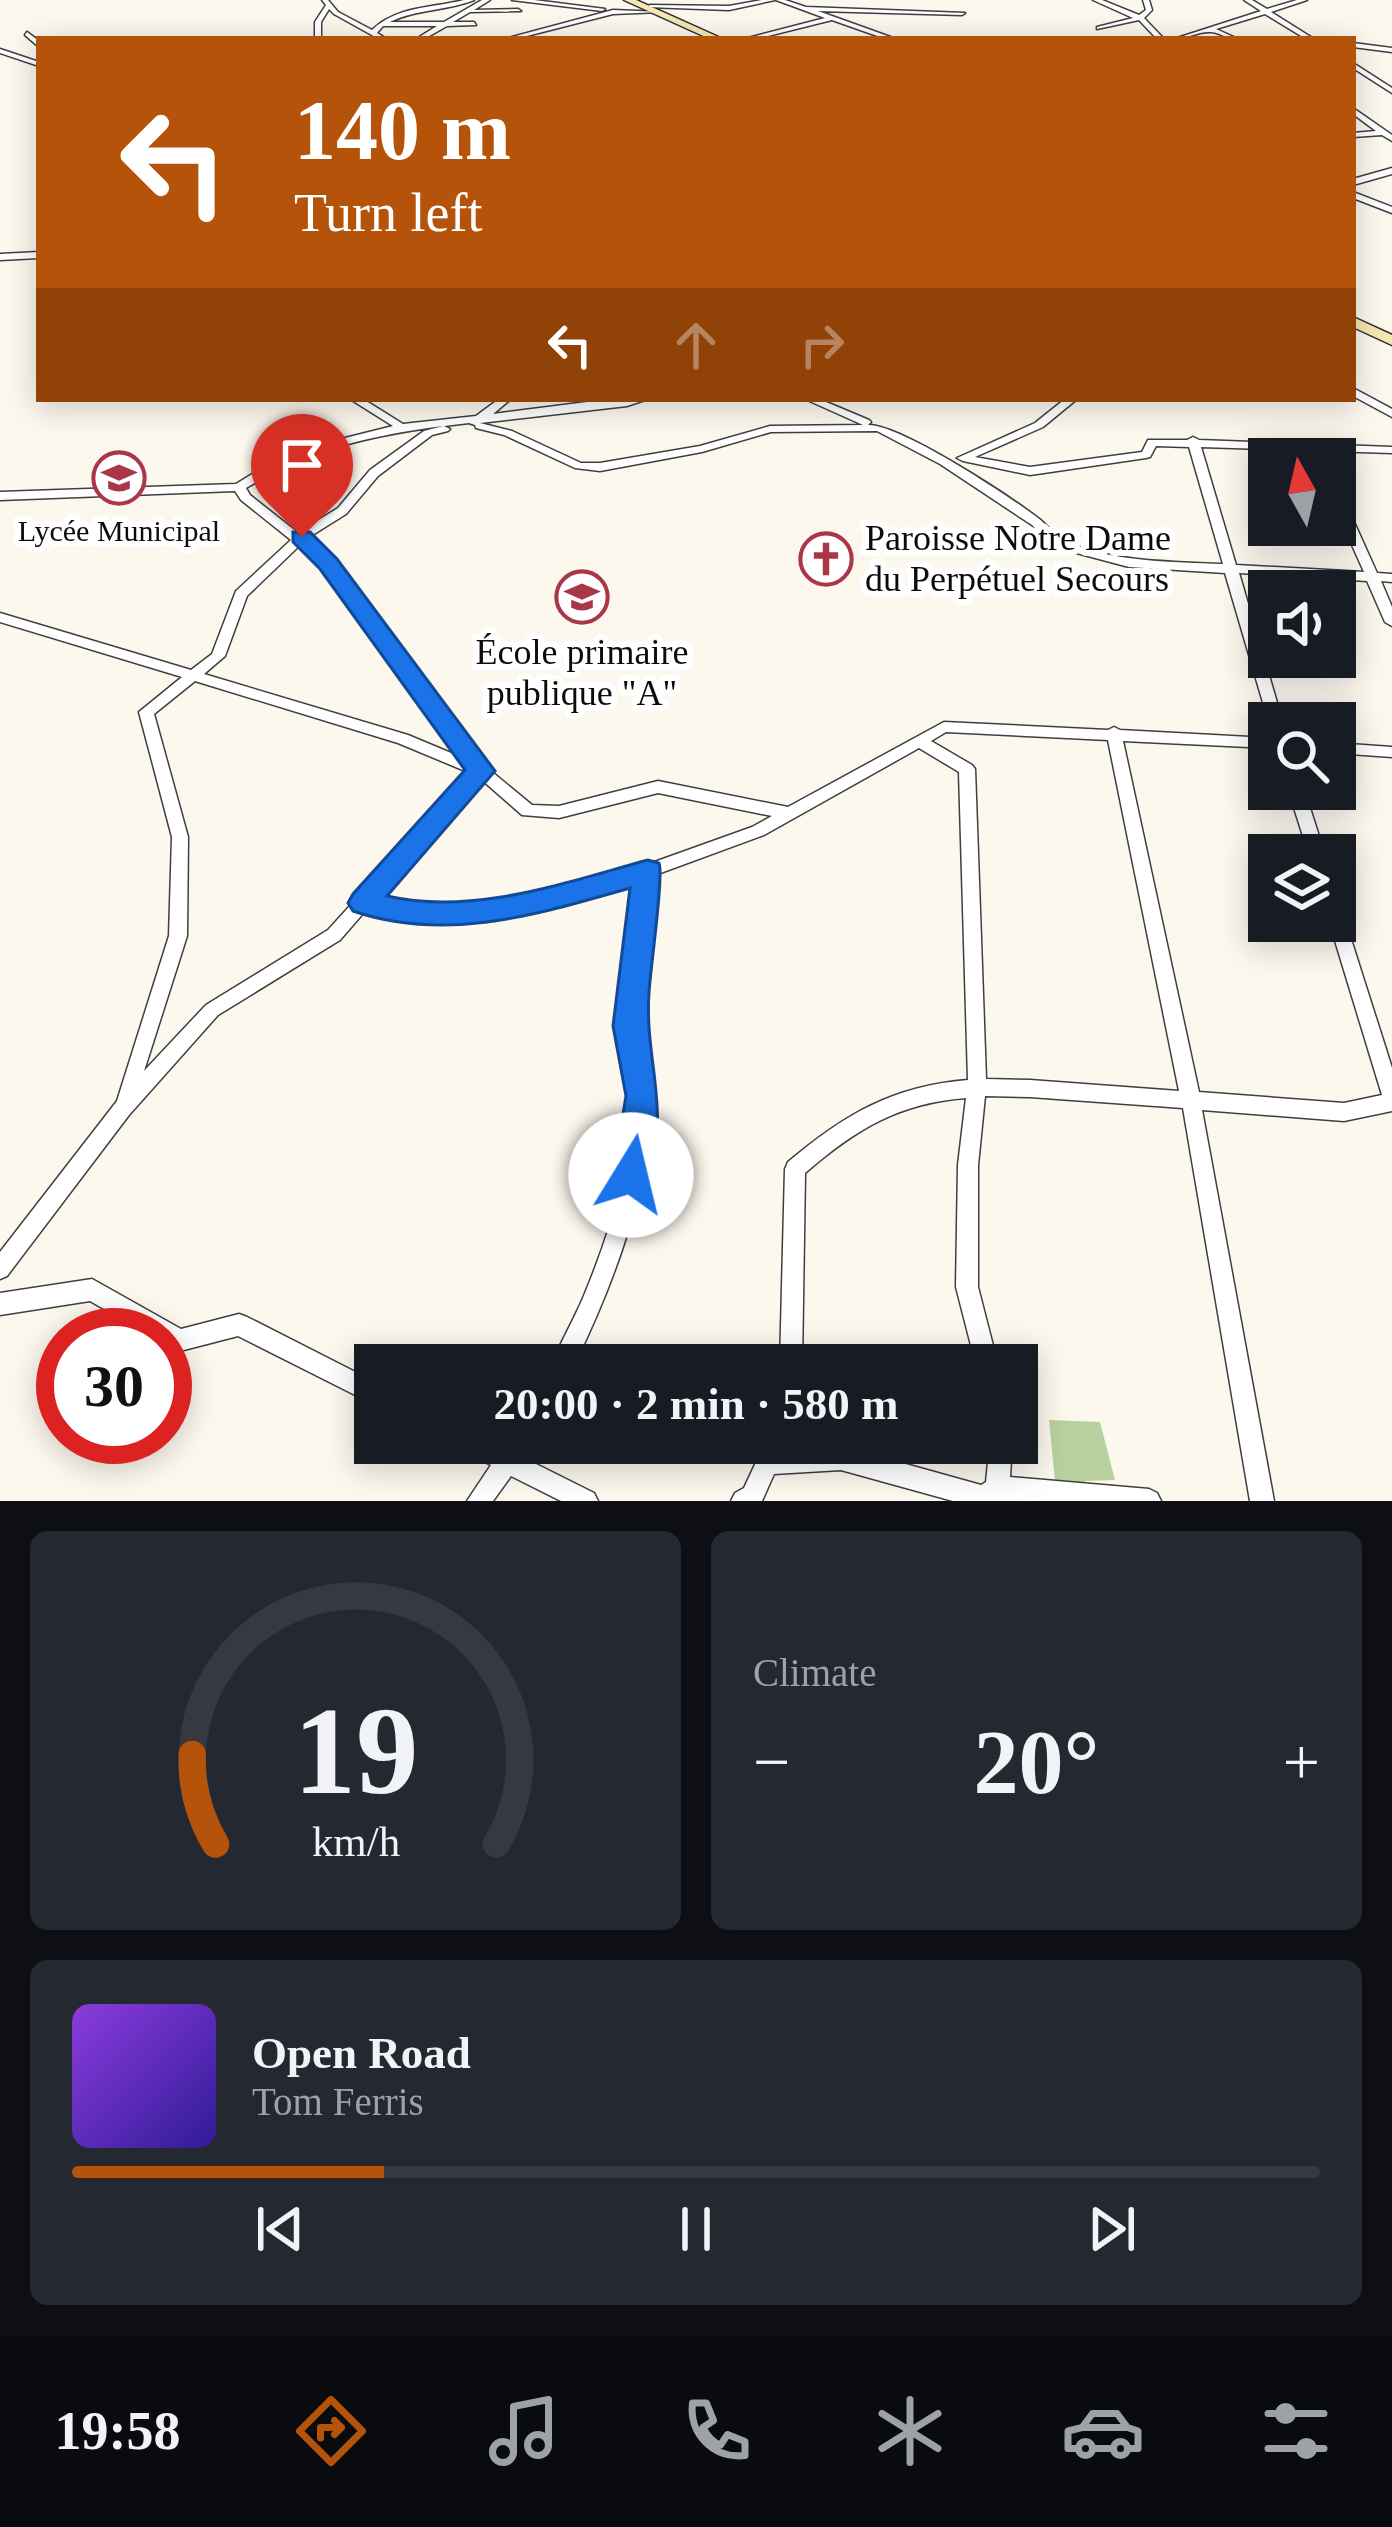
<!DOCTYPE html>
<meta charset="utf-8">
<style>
body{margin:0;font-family:"Times New Roman",serif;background:#242831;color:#f1f3f6;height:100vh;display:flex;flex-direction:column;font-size:45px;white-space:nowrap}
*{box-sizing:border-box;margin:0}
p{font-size:39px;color:#9ea1a6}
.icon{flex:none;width:66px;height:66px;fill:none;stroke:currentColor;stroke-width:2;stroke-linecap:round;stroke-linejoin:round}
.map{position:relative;height:1501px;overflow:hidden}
.panel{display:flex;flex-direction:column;gap:30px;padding:30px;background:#0d0f14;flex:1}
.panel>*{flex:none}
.banner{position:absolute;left:36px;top:36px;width:1320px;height:366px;border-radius:0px;box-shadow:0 6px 30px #0003;background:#b45309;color:#fff;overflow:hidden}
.needle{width:78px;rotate:352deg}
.buttons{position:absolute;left:1248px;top:438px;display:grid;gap:24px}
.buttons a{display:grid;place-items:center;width:108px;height:108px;border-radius:0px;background:#171b24;box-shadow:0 6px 30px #0003;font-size:60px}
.speed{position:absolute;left:36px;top:1308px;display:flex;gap:24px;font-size:60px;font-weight:700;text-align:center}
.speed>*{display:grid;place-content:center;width:156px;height:156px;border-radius:50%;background:#171b24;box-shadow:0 6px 30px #0003;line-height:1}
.speed .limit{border:18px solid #d22;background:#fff;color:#111}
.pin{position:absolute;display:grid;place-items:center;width:102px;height:102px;color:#fff;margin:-123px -51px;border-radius:50% 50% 50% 0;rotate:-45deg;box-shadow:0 0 12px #0007}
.pin .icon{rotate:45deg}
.me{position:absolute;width:132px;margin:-66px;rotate:9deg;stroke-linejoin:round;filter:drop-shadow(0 0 9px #0008)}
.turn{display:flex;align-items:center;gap:42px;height:252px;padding:0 60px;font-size:54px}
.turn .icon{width:156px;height:156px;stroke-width:2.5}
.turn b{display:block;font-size:84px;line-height:102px}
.lanes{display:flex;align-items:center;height:114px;padding:0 60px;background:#0003;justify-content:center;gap:60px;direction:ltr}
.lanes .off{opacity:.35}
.big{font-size:90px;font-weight:700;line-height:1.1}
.panel .widget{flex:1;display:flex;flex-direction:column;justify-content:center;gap:18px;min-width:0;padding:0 42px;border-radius:18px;background:#242831}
.panel .dial{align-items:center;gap:0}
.dial svg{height:312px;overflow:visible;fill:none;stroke:#363941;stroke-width:7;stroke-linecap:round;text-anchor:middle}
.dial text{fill:#f1f3f6;stroke:none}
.song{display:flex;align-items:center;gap:36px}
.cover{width:144px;height:144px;border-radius:18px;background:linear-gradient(135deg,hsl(270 70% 55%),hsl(250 70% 35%))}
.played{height:12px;border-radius:6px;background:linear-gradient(90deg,#b45309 25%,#363941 25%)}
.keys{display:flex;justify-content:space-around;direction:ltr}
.heat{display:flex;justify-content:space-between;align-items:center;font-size:66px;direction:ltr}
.panel .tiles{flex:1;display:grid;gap:30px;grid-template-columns:1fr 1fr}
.widget:last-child{grid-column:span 2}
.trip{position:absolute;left:354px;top:1344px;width:684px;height:120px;border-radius:0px;background:#171b24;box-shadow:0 6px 30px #0003;font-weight:700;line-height:120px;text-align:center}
.tabs{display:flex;height:192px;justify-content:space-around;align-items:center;background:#090b0e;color:#9ea1a6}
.tabs .icon{width:84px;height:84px}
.tabs .selected{color:#b45309}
.tabs b{font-size:54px;color:#f1f3f6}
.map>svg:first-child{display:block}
.forest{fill:#b9d19e}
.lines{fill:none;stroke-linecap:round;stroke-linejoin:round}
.street-casing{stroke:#3f3f3f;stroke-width:3}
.secondary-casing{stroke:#2e2e2e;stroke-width:3}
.street{fill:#fff;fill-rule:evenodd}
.secondary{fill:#f4e7b2;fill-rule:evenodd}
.route{fill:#1a73e8;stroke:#114b97;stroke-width:3}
.labels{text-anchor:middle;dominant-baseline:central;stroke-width:12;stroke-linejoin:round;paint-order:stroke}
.far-poi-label{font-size:30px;fill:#0c0c0c;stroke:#fff}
.poi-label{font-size:36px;fill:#0c0c0c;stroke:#fff;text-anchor:start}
</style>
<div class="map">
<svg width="1392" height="1501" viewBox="0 0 1392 1501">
<rect width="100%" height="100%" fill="#fdf8ee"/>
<!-- forest -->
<path class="forest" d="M1049,1420L1100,1422L1115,1480L1085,1481L1088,1501H1057Z"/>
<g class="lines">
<!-- street casing -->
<g class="street-casing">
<path id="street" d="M322,0H328L338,12L372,30C397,6 432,8 464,0H474C447,11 416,9 390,22H444L482,0H490L474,10L518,9L521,11L470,12L453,22H474L476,25L447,26L424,39H416L437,26H383L377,33L387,39H379L334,14L329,9L321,22V39H315V22L326,5Z
M512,0H534L605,9L602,11Z
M762,0H775L729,10L647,7L650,5L729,6Z
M776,0H785L806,7L965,13L962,15L818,11L896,39H886L832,20L756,39H744L825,18Z
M1093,0H1102L1139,15L1146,10L1143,0H1149L1152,10L1144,18L1164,39H1157L1139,20L1097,29V27L1133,18Z
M1244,0H1252L1267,9L1297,0H1307L1271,12L1314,39H1306L1265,14L1216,29L1238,39C1227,39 1221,33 1211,32C1199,31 1186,39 1174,39L1261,11Z
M613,10L662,12L613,14L515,39H504Z
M27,32L39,41V47L25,35Z
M1353,43L1392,48V52L1353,47Z
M0,49L39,62V66L0,53Z
M1353,63L1392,88V93L1353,68Z
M1353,108L1392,135V141L1382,135L1353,137V133L1376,131L1353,114Z
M1392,168V174L1353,185V179Z
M1353,192L1392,207V213L1353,198Z
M39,252V258L0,260V254Z
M1353,388L1392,409V417L1353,396Z
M350,399H363L403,424L476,416L499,399H511L493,414L587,402L648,399L627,406L480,423L512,431L581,463H600L700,446L770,426L863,425L805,399H819L869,420L871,422L868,425C900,424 1009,496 1038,518C1048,525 1055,538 1066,542C1112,562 1174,562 1223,564L1189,447L1156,446L1150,457L1146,458L1030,475L963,461L957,458L1035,423L1065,399H1077L1043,427L975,457L1030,467L1142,452L1148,440H1187L1193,437L1199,440L1392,447V453L1201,447L1236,565L1364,572L1335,507V489L1341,493L1377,573L1392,574V582L1381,581L1392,607V626L1385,622L1367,581L1239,573L1283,723H1269L1225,573L1129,567L1054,547L1032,525L940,464L877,431L771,432L702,452L600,471L575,468L504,435L476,428L475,425L469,423L444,426L450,429L448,431L432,435L378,476L346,514L306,539L334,561L486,767L532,805L559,806L658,781L788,807L944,722L1108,730L1114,727L1120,730L1269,738V748L1123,741L1199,1092L1344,1103L1382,1095L1329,921H1335V907L1341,909L1343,914L1392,1068V1111L1344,1121L1202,1110L1274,1501H1250L1183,1108L1030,1097L985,1096L978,1165V1287L998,1365H976L956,1287L958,1165L966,1098C898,1103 855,1130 805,1173L802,1365H780L785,1169L788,1162C844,1115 892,1086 968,1080L959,772L919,748L764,835L655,875C645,925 634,979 639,1030C642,1055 654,1077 652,1102C647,1194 614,1283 574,1365H551C561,1342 573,1321 583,1298C609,1236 630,1168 634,1101C635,1075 623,1052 621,1028C617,978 628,928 638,880L509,916L410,921L366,910L340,940L218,1015L129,1115L7,1276L0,1279V1252L117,1101L169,936L172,837L139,712L182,677L0,622V613L191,670L212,654L236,591L291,540L241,500L235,491L0,500V492L236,484L272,462L313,446L393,426ZM443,426L424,431L370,470L338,508L298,533L250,495L246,488C312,449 368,436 443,426ZM299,546L324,567L463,758L408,735L204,674L225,656L247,596ZM195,681L398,743L470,773L328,930L206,1005L144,1071L187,936L188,837L154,714ZM946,732L1108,740L1179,1091L1030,1080L986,1079L975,769L972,765L931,741ZM482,780L522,815L559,818L658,793L772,816L752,827L646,865L509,902L410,907L376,899Z
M1335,743L1392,747V757L1335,753Z
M1288,789H1304L1325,855H1309Z
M92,1279L181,1329L239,1314L247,1317L375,1382V1405L238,1336L180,1351L165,1344V1335H150L90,1301L0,1315V1293Z
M460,1443H495L504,1447L507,1443H532L524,1458L594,1493L598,1501H561L511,1476L493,1501H467L491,1465L463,1451Z
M765,1443H788L785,1450L841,1446L981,1485L986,1482L990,1443H1012L1010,1477L1149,1489L1157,1493L1161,1501H953L841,1470L774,1474L762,1501H731L735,1493L744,1488Z"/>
</g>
<!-- secondary casing -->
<g class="secondary-casing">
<path id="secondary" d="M624,0H636L723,39H710Z
M1353,317L1392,335V345L1353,327Z"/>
</g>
<!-- street -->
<use href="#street" class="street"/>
<!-- secondary -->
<use href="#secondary" class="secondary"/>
</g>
<!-- route -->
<path class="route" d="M293,532H310L337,559L495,771L387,896C474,916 566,882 648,860L659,863C664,874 650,972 649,993C644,1062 674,1117 644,1187L631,1192L618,1187L613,1175L626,1096L613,1026L630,888C538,914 447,943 353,911L348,903L353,894L465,770L320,569L293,542Z"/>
<!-- icons -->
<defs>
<g id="school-ring" transform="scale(2.7)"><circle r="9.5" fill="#fff" stroke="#a93747" stroke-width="1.5"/><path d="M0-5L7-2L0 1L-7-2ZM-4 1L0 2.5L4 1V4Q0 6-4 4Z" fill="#a93747"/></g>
<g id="church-ring" transform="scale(2.7)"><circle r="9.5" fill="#fff" stroke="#a93747" stroke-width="1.5"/><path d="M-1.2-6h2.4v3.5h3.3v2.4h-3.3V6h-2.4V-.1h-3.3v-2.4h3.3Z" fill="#a93747"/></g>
</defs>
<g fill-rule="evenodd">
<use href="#school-ring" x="119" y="478"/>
<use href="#church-ring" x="826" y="559"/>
<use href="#school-ring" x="582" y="597"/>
</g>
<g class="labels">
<!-- far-poi labels -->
<g class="far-poi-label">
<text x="119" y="530">Lycée Municipal</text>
</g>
<!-- poi labels -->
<g class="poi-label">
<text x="865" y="538">Paroisse Notre Dame<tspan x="865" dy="41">du Perpétuel Secours</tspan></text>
<text x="582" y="652" text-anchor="middle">École primaire<tspan x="582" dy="41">publique "A"</tspan></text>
</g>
</g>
</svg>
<div class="buttons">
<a><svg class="needle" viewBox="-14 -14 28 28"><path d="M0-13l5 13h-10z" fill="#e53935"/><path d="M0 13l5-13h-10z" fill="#9ea1a6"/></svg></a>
<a><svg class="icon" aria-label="sound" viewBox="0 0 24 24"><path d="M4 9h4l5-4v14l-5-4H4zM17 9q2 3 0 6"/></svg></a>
<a><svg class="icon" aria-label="search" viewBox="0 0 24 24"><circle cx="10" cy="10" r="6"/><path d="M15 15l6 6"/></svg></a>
<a><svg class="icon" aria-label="layers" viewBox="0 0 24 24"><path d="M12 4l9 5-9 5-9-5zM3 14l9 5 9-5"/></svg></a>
</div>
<div class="speed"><div class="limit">30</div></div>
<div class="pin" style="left:302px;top:537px;background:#d93025"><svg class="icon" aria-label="arrive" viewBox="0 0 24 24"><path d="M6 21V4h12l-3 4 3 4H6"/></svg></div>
<svg class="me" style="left:631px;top:1175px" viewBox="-20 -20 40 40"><circle r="19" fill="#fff"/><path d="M0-13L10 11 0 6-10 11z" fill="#1a73e8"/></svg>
<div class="trip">20:00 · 2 min · 580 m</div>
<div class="banner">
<div class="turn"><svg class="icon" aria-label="left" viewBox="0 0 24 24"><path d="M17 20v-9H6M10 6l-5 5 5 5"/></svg><div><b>140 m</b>Turn left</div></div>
<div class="lanes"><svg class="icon" aria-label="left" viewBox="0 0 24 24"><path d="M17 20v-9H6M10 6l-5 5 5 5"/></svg><svg class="icon off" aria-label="ahead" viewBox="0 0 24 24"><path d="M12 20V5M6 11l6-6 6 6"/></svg><svg class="icon off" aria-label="right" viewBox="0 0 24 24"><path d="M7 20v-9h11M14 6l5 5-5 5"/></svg></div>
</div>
</div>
<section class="panel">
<div class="tiles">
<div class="widget dial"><svg viewBox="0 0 100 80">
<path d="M14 69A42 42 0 1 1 86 69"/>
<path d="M14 69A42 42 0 0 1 8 46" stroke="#b45309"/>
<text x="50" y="56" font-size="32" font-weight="700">19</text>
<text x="50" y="72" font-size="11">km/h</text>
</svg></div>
<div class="widget"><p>Climate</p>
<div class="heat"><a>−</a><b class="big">20°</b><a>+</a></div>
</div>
<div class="widget">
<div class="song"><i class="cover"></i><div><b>Open Road</b><p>Tom Ferris</p></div></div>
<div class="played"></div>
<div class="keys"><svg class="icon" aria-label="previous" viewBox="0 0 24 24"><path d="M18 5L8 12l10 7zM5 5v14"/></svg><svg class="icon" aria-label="pause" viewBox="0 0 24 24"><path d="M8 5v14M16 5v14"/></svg><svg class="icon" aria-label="next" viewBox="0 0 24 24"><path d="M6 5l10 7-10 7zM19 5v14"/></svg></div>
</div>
</div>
</section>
<nav class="tabs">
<b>19:58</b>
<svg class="icon selected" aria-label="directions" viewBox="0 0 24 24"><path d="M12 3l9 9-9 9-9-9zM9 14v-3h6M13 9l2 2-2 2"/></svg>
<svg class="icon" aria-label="music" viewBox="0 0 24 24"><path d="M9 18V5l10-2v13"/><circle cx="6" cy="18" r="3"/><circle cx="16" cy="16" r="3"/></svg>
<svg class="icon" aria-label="phone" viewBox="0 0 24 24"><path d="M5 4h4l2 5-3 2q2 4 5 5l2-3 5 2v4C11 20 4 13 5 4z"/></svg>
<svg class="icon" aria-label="climate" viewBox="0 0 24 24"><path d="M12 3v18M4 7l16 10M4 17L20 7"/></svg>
<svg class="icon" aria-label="car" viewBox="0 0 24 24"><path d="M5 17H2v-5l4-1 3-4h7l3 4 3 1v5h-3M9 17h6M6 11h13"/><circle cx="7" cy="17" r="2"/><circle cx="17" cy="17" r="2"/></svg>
<svg class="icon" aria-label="filters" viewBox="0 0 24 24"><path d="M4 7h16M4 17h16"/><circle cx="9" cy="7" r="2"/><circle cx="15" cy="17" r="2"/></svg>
</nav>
